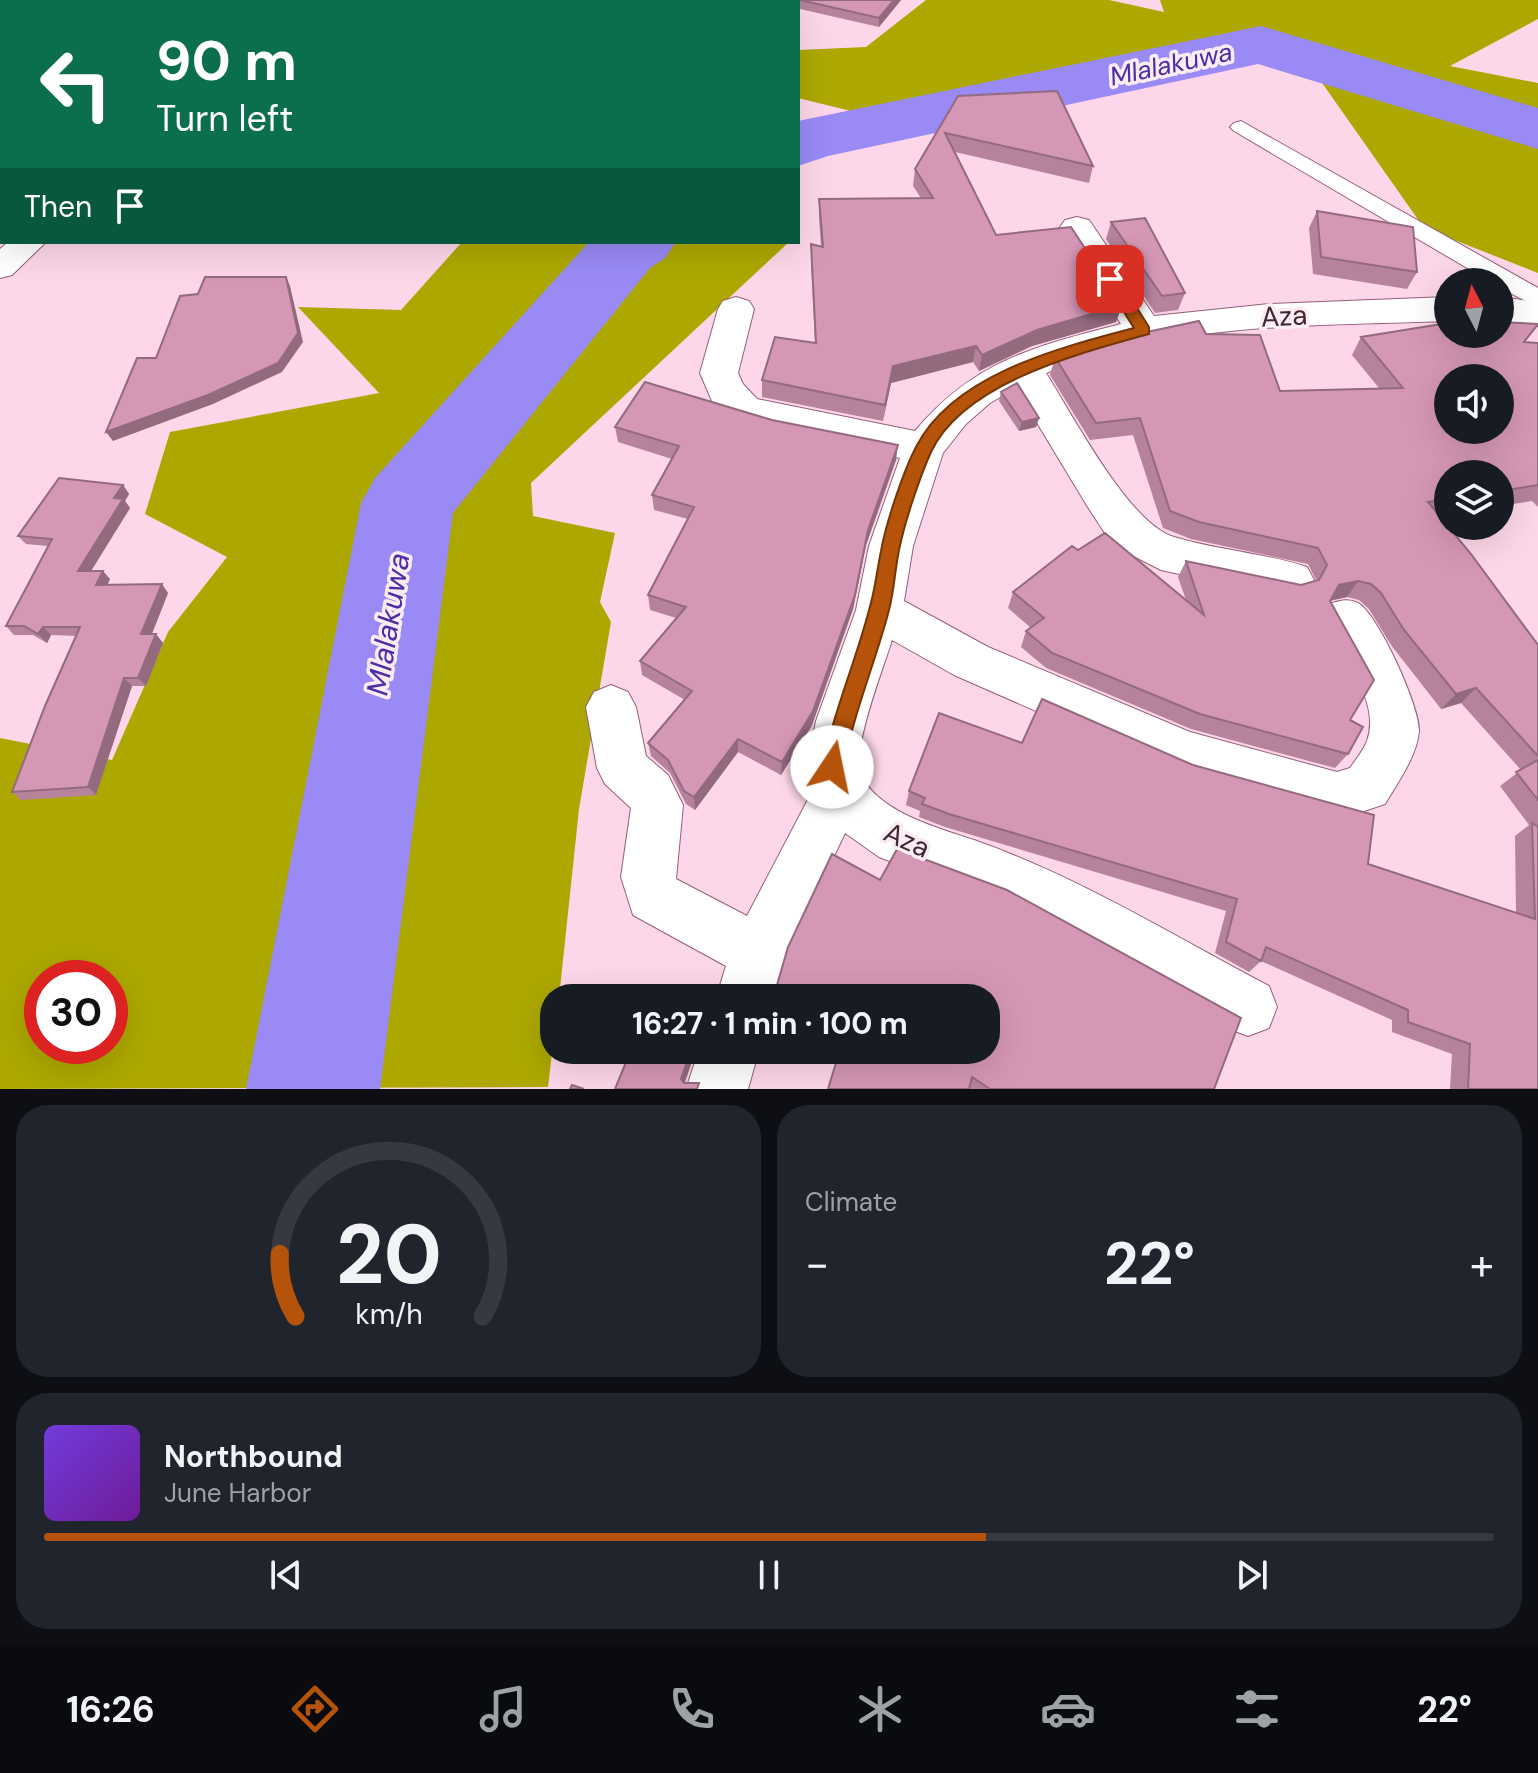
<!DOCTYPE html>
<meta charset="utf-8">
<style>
body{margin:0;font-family:"DM Sans",sans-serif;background:#20242c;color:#f1f3f6;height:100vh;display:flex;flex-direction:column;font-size:30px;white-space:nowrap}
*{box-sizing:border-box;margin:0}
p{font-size:26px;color:#9ea1a6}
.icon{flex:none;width:44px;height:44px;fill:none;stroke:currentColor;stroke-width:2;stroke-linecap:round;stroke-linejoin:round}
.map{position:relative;height:1089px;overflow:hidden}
.details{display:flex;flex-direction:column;gap:16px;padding:16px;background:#0d0f14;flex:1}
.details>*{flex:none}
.hud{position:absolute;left:0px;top:0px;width:800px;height:244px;box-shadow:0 8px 32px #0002;background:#0b6e4f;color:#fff;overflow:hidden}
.needle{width:52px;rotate:354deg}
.controls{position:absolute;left:1434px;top:268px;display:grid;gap:16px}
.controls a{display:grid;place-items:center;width:80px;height:80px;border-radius:50%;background:#171b24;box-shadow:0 8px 32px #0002;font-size:40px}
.speed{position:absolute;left:24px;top:960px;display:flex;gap:16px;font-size:40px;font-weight:700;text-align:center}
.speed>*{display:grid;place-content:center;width:104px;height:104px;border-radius:50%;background:#171b24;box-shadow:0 8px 32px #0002;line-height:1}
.speed .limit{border:12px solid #d22;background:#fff;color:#111}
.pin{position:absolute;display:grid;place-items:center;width:68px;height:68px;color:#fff;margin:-34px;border-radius:16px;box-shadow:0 4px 12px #0006}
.me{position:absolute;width:88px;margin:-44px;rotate:11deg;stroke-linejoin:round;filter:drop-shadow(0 0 6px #0008)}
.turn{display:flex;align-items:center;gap:28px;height:168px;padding:0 24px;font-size:36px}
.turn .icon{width:104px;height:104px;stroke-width:2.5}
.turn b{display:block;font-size:56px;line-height:68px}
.then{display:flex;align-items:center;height:76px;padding:0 24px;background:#0003;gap:16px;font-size:30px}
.big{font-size:60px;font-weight:700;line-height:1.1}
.details .card{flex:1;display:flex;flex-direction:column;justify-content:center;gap:12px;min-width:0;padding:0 28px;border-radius:32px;background:#20242c}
.details .dial{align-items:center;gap:0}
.dial svg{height:208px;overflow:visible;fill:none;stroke:#363941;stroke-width:7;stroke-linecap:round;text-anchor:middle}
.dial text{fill:#f1f3f6;stroke:none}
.song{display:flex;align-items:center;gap:24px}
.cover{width:96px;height:96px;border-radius:12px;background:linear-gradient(135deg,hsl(260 70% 55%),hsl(280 70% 35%))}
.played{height:8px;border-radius:4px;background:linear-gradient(90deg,#b45309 65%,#363941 65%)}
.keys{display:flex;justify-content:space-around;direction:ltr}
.heat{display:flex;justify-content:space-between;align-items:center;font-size:44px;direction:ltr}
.details .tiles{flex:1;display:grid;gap:16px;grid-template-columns:1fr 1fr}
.card:last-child{grid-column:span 2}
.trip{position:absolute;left:540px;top:984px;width:460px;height:80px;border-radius:32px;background:#171b24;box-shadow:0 8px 32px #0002;font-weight:700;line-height:80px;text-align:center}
.tabs{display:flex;height:128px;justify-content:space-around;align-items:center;background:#090b0e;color:#9ea1a6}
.tabs .icon{width:56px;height:56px}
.tabs .on{color:#b45309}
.tabs b{font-size:36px;color:#f1f3f6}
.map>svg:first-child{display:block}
.forest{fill:#ada800;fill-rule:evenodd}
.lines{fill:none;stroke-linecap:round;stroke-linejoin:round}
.river{fill:#998af6;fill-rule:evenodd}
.lane-casing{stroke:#955e7a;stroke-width:2}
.street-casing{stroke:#955e7a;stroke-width:2}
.lane{fill:#fff;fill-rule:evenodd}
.street{fill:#fff;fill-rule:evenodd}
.wall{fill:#b6829c}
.shaded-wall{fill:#946a7f}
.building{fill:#d497b5;stroke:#946a7f;stroke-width:2;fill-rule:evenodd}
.route{fill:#b45309;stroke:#753606;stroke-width:2}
.labels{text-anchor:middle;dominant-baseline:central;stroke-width:7;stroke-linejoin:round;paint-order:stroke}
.far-water-label{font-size:26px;font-style:italic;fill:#4d2ca8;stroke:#faecf2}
.street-label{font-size:28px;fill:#3f2733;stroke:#faecf2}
.water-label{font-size:30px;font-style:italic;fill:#4d2ca8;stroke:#faecf2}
</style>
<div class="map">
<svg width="1538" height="1089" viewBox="0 0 1538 1089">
<rect width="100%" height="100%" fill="#fdd7e9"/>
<!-- forest -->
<path class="forest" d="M926,0H1109L1164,12L1160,0H1538V19L1450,66L1538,83V117L1250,29L855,112L798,98V50L866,47Z
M1320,80L1538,142V273L1424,228Z
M462,242H789L531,483L533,516L615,533L600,602L611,622L579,809L559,998H554V1036L548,1087L0,1089V738L112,760L168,632L227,557L145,514L170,432L379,393L298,307L401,310ZM42,978H110V1046H42Z"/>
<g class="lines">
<!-- river -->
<path class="river" d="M1261,26L1538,108V149L1258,64L828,156L798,166V121Z
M589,242H676L665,258L650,268L453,513L380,1089H246L361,503L375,478Z"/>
<!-- lane casing -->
<g class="lane-casing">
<path id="lane" d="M1241,121L1538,288V307L1500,288V282H1491L1234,131L1230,127L1234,123Z"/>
</g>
<!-- street casing -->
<g class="street-casing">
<path id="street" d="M410,0H443L444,2H411Z
M1077,217L1089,220L1154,316L1269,304L1448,297V321C1314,326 1172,322 1046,373C1072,414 1129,524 1174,537C1217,550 1264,553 1307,567L1314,580L1307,593L1291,598L1161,570L1120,549L1106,535L1086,504L1016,388L990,403L966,424L943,453L913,546L904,601L988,647L1190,732L1337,772L1350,768C1356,759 1363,751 1367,741C1382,700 1339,652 1322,618L1329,604C1340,601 1347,598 1358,603C1378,614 1420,707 1419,731C1417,756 1398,782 1385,804L1337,820L1184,776L954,675L892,640C884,666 850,753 861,775C878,812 938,828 974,840C1077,876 1172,935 1269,986L1277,1007L1269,1028L1248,1036L1227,1028L1001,903L879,857L845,833L785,960L774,998H716L726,966L633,915L621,877L631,808L605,784L597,768L586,707L594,692L611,685L628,692L636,707L646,756L668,775L683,805L676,879L747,916L814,788L807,767L816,721L856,610L869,546L900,458L773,433L729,419L712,401L700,373L718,309L723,301L736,297L749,301L754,309L738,373L743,384L757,399L915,431C974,361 1035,346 1121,324L1060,227L1065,220Z
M8,242H46L12,275L0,278V249Z
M1500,297L1538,302V326L1500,321Z
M699,1050H759L748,1089H686Z"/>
</g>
<!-- lane -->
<use href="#lane" class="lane"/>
<!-- street -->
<use href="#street" class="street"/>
</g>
<!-- wall -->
<path class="wall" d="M717,0H901L879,27L800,9L798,10V2Z
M958,96L1093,166L1089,183L955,152L996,235L1122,305L1116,322L1032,346L979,371L973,362L891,383L883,421L762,397V380L815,343L811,261V244L821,247L819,216V199L921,198L913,186L915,169Z
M1317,211L1417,272L1407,289L1313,274L1309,228Z
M1111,222L1185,293L1178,310L1155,313L1106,239Z
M1206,334L1280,391L1379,388L1352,355L1361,337L1538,343V507L1532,501L1500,506V474H1448V514L1439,515L1538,645V1089H1450L1452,1054L1392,1032V1020L1261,961L1249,972L1215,953L1226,911L945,827L919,817L920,811L906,805L909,791L1022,743L1368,864L1516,913L1515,836L1529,825L1500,786L1521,770L1461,703L1441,709L1391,645L1369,609L1359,600L1347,597L1330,601L1350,720L1348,754L1335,768L1191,729L1046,668L1021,647L1026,631L1031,628L1008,608L1013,592L1078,550L1186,600L1178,577L1186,561L1301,585L1316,580L1308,564L1191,539L1163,528L1133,435L1090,440L1050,375L1055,357Z
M1001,392L1039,418L1036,427L1019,431L999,401Z
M615,427L896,460L866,545L853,609L812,725L781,775L738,752L695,810L686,804L670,773L651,756L648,743L685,700L642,675L640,661L676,618L650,610L648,595L688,519L654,510L652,495L672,459L618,442Z
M123,485L129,494L125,501L130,508L91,571L110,579L107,585L168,593L152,634L163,643L146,686H132L96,795L21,800L12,792L77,636L51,635L47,643L33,635H14L6,626L48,546L26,544L18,536Z
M798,1050H986L1214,1089H828L838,1056Z"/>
<!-- shaded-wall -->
<path class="shaded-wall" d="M131,0H142L141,2H130Z
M894,0H901L879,27V18Z
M0,31H2V42H0Z
M286,277L290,286L303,342L282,372L213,404L113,441L106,432Z
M1122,305L1116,322L1032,346L979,371L982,355L1037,330Z
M976,346L973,362L891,383L883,421L893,366Z
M1039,418L1036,427L1019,431L1022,422Z
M898,445L896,460L866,545L853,609L812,725L781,775L782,762Z
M123,485L129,494L125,501L130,508L86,579L78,571L114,498Z
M103,571L110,579L103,594L96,585Z
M1358,581L1347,597L1328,601L1339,585Z
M162,584L168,593L148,643L141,634Z
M43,627L51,635L47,643L38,634Z
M156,634L163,643L146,686L138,678Z
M124,678L132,686L96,795L88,787Z
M1476,688L1461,703L1441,709L1456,694Z
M738,739V752L695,810L694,797Z
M691,1050H696L683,1088L681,1079Z"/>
<!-- building -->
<path class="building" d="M0,0H131L130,2H2V31H0Z
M717,0H894L879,18L800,0L797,2H715Z
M1057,91L1093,166L945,133L996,235L1071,227L1122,305L1037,330L982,355L976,346L893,366L885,405L762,380L775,337L816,343L811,244L823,247L819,199L933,198L915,169L958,96Z
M1317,211L1413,227L1417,272L1321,257Z
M1145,218L1185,293L1162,296L1111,222Z
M205,277H286L298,333L278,363L208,395L106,432L137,358H156L180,296L198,294Z
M1199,321L1206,334L1260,335L1280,391L1403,388L1361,337L1448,323V334H1500V322L1538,324L1524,342L1538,343V485L1500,491V474H1448V499L1428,502L1471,554L1538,645V756L1476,688L1456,694L1404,630L1381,593L1371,584L1358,581L1339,585L1330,601L1374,680L1350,720L1363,727L1348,754L1200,714L1052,653L1026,631L1044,618L1013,592L1072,546L1078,550L1105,533L1204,615L1186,561L1301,585L1319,580L1327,565L1318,548L1199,522L1170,511L1140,418L1096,423L1055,357L1100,342ZM1448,378H1500V430H1448Z
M645,382L772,420L898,445L868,530L855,595L813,711L782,762L738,739L694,797L684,791L668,760L648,743L692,691L640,661L686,607L648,595L694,507L652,495L679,446L615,427Z
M1017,383L1039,418L1022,422L1001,392Z
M59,478L123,485L114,498L123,499L78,571H103L96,585L162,584L141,634H156L138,678H124L88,787L12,792L45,706L80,627H43L38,634L24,626H6L52,539L18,536Z
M1042,699L1193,765L1374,815L1368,864L1535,919L1532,823L1538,827V1089H1468L1470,1044L1408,1022V1010L1266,947L1261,961L1226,942L1237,899L949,814L922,804L925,798L909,791L939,713L1022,743Z
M1538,760V800L1516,772Z
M897,849L1007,890L1241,1018L1214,1089H990L972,1077L969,1089H828L840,1050H986V998H771L772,988L777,985L788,947L832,854L880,880Z
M631,1050H691L681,1079L684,1083H699L697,1089H615Z
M572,1085L584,1089H570Z"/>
<!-- route -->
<path class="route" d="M1110,274L1116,275L1149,327V334C1081,353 964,382 931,452C919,479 905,521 899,550C895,570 894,591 889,610C875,664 854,711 843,767L840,774L832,777L825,774L822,767C833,713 855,664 869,610C875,591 877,570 881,551C886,523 903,472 916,447C953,374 1062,347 1134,328L1103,279Z"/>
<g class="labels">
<!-- far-water labels -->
<g class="far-water-label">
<text transform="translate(1171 64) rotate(-12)">Mlalakuwa</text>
</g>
<!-- street labels -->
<g class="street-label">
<text transform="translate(1284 316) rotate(-3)">Aza</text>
<text transform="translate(907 840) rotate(24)">Aza</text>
</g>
<!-- water labels -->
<g class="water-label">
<text transform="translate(388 624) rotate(-81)">Mlalakuwa</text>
</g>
</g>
</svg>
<div class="controls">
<a><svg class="needle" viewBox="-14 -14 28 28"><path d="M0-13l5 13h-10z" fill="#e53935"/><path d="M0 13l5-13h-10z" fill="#9ea1a6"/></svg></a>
<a><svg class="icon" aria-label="sound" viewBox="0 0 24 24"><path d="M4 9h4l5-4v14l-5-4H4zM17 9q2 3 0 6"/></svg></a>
<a><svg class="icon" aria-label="layers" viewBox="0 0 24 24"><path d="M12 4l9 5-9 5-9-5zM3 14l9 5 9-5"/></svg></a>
</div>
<div class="speed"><div class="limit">30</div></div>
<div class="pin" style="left:1110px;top:279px;background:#d93025"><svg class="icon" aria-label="arrive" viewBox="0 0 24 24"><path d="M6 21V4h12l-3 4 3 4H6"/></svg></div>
<svg class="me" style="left:832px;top:767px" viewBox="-20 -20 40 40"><circle r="19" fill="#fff"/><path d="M0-13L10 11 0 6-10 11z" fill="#b45309"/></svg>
<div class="trip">16:27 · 1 min · 100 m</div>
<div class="hud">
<div class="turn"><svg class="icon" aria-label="left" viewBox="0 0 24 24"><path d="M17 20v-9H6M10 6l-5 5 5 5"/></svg><div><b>90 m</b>Turn left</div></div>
<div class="then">Then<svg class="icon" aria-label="arrive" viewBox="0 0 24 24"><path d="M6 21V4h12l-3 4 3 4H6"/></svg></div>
</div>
</div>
<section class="details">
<div class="tiles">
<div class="card dial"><svg viewBox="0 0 100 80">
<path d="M14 69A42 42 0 1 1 86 69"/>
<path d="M14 69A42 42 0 0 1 8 45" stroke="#b45309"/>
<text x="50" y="56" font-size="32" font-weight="700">20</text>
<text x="50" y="72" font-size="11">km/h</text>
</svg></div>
<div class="card"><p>Climate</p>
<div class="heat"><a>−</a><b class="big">22°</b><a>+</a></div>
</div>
<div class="card">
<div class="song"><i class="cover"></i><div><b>Northbound</b><p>June Harbor</p></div></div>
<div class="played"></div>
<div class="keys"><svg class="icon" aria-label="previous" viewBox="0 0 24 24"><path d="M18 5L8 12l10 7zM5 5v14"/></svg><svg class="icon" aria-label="pause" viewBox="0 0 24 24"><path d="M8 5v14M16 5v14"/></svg><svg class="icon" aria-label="next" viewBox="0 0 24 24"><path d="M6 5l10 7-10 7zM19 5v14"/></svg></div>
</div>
</div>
</section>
<nav class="tabs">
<b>16:26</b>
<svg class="icon on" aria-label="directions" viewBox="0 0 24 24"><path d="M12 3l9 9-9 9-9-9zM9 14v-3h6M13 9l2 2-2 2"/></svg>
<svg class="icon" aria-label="music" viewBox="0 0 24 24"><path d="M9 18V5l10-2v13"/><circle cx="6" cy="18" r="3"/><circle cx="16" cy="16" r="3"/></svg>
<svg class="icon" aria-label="phone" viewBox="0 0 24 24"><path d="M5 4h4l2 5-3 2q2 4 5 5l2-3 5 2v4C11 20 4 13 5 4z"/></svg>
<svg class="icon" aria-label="climate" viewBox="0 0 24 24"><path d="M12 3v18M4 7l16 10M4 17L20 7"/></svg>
<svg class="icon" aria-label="car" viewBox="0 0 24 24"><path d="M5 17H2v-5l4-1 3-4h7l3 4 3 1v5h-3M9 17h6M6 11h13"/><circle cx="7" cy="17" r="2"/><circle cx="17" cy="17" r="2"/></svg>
<svg class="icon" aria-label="filters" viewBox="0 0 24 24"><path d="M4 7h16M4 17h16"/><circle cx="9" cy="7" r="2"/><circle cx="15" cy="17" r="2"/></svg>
<b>22°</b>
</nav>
